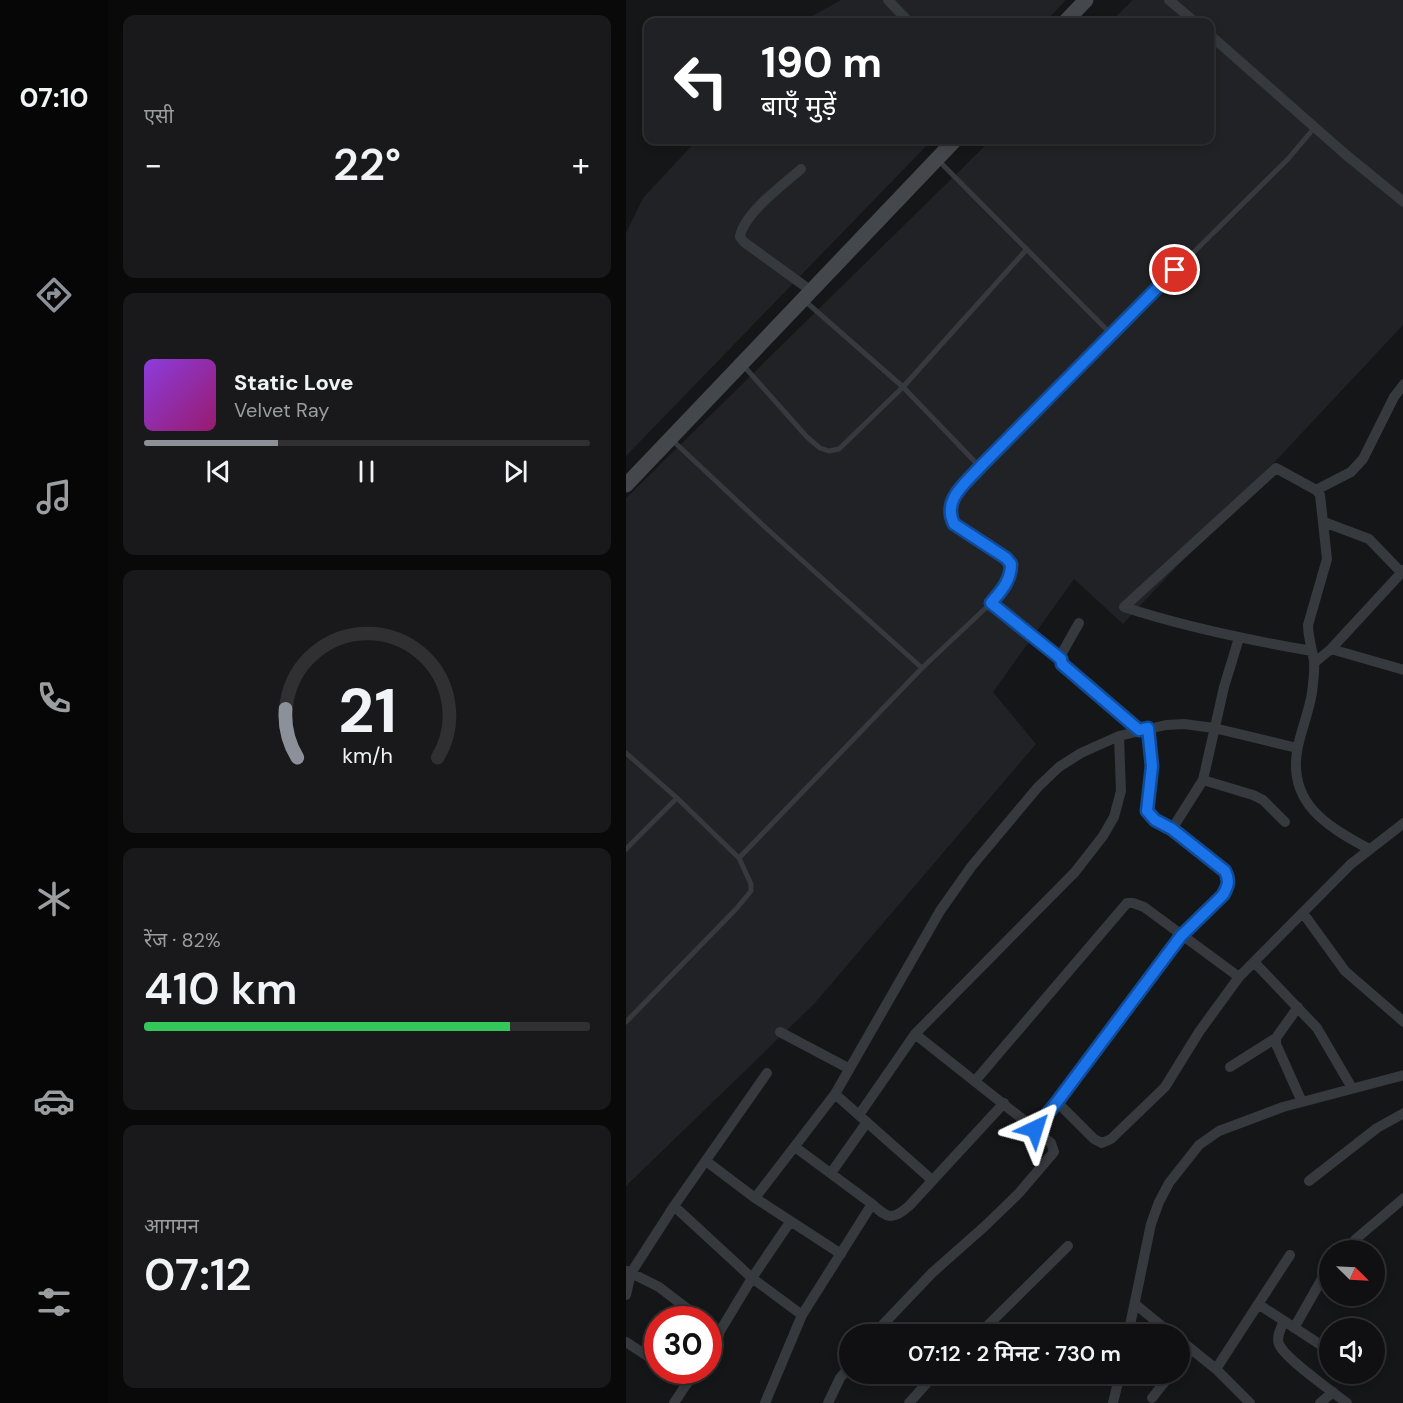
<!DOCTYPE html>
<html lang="hi">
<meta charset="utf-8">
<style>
body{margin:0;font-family:"DM Sans","Noto Sans Devanagari",sans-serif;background:#19191b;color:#f1f3f6;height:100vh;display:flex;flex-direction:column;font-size:22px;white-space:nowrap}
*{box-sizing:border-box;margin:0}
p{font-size:20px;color:#9c9d9f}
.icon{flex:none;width:33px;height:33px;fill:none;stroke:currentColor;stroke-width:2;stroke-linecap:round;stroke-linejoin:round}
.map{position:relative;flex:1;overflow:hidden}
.sheet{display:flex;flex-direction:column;gap:15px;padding:15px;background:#09090a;width:518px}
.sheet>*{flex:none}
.hud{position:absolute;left:18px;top:18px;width:570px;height:126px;border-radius:12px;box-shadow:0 3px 9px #0003,0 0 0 2px #303032;background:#202124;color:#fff;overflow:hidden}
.needle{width:39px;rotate:114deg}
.fabs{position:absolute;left:693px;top:1240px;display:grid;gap:12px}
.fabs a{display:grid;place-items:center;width:66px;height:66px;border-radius:50%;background:#101012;box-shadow:0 3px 9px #0003,0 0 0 2px #303032;font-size:30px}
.speed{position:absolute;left:18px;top:1306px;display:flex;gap:12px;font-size:30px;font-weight:700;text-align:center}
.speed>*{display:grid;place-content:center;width:78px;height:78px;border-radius:50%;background:#101012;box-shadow:0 3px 9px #0003,0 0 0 2px #303032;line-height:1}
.speed .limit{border:9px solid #d22;background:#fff;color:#111}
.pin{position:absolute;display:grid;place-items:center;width:51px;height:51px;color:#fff;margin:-26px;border:3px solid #fff;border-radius:50%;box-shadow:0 2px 6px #0007}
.me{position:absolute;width:66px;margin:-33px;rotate:41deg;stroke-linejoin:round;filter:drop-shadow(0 0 4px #0008)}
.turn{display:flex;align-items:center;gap:21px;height:126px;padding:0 18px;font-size:27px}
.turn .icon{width:78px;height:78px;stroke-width:2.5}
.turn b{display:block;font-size:42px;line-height:51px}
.big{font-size:45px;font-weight:600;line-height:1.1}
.sheet .widget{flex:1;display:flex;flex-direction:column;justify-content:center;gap:9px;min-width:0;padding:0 21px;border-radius:12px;background:#19191b}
.sheet .dial{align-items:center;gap:0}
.dial svg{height:156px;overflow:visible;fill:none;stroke:#303032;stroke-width:7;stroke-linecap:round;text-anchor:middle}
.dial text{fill:#f1f3f6;stroke:none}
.song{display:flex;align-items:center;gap:18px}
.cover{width:72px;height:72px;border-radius:9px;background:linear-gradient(135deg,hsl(270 70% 55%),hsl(320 70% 35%))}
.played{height:6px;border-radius:3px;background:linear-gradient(90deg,#8c9099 30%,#303032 30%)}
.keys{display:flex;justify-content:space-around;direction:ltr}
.heat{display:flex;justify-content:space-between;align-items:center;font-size:33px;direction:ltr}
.charge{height:9px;border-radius:4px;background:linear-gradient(90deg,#34c759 82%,#303032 0)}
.trip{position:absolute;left:213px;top:1324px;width:351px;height:60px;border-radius:30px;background:#101012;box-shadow:0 3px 9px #0003,0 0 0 2px #303032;font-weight:600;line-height:60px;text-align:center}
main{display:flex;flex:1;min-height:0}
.tabs{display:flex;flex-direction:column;width:108px;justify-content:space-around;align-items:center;background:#060607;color:#9c9d9f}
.tabs .icon{width:42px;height:42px}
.tabs .selected{color:#8c9099}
.tabs b{font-size:27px;color:#f1f3f6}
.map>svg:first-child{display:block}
.built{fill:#212225}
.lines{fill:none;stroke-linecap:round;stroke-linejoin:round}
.lane{stroke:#36393d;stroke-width:5}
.street{stroke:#36393d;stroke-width:10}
.secondary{stroke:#44484d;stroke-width:15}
.route-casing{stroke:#114b97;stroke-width:15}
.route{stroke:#1a73e8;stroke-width:10}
</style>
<main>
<nav class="tabs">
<b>07:10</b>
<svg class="icon selected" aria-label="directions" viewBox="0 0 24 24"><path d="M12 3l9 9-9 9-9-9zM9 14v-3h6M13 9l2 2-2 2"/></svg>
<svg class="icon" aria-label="music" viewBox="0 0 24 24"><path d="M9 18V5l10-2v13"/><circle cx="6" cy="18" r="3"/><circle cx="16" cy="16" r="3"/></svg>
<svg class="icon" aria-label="phone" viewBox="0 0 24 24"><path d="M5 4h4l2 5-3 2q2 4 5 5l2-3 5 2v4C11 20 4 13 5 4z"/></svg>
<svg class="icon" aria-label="climate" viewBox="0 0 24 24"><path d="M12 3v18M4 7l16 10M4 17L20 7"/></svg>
<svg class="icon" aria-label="car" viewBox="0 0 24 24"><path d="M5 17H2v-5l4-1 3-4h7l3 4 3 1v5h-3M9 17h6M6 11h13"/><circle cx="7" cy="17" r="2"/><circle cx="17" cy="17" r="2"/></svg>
<svg class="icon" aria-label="filters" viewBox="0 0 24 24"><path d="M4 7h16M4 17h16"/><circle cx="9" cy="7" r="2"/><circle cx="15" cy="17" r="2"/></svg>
</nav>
<section class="sheet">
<div class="widget"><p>एसी</p>
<div class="heat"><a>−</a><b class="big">22°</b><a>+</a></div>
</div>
<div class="widget">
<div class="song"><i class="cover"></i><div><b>Static Love</b><p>Velvet Ray</p></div></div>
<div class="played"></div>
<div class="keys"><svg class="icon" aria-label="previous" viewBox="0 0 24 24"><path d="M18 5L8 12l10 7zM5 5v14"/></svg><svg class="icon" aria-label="pause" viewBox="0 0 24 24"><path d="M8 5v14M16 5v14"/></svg><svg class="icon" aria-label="next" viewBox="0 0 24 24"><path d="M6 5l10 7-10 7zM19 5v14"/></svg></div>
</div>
<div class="widget dial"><svg viewBox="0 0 100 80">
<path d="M14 69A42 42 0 1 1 86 69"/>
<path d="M14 69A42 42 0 0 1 8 44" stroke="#8c9099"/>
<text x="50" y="56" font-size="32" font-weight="700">21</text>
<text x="50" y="72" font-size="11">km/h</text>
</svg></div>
<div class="widget"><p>रेंज · 82%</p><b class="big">410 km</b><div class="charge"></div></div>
<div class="widget"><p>आगमन</p><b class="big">07:12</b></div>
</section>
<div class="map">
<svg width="778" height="1403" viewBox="0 0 778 1403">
<rect width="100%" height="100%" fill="#151618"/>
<!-- built -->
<path class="built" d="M215,0H440L419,22H179L183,18Z
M507,0H777V325L497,624L448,579L367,692L410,744L188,1004L0,1186V498L365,140H584V22H484Z
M71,140H306L0,456V233L17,198Z"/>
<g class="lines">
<!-- lane -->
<path class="lane" d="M312,160L485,334
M179,301L277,387L354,467
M116,364L181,437L194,448L203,451L213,449L277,387L401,249
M45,439L140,528L296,668
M0,753L51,798L113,858L125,884V891L110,909L0,1022
M0,849L51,798
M113,858L296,668L365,603L380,586L385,574V564L328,524L324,516V504L331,493L354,467L485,334L662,159L689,127"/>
<!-- street -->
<path class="street" d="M262,0L283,22
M543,0L569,22
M584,35L719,154L778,202
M175,169C158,184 117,214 114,237L118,242L184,290
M690,490L725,472L737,459L768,397L778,384
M698,522L743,539L775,572
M365,603L435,659
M453,623L436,653V664L513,730
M705,649L778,670
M686,651C622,640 559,627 498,607L650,468L690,490L694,495L701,559L682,625C682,637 686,648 688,661C689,671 687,683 686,693C683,711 676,728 672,746C660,803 701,826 743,849
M688,663L705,649L778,570
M577,780L627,795L637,800L659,822
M546,829L577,780L598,687L613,638
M677,913L719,971L778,1022
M628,962L691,1028L726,1088
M672,1007L650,1038V1044L676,1102
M154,1032L222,1068
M604,1067L650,1038
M349,1081L501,903H507L518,907L613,977
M209,1094L306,1180
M431,1102L468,1139L476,1143L485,1139L539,1087L573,1032L613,977L725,864L778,823
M233,1115L289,1034L449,872L477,836L488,817L495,791L493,736
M409,1129L431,1102L555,936L597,895C602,886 604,881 599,871L546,829L529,820L521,811L526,766L522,728
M169,1147L246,1204C261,1218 266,1221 283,1206L378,1103
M80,1161L129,1198L215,1254
M205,1173L241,1122
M683,1181L751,1128L778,1113
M129,1198L209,1094L314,911L345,867L412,787L433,767L455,753L493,736L540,725L558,724L588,728L671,748
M48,1206L126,1278L176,1315
M719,1251L731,1238L778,1198
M1,1271L33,1287L76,1320
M0,1295L5,1273L48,1206L141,1073
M509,1304L547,1335
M632,1304L704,1351
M658,1321C655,1328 650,1337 653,1344C658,1358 707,1392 721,1403
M82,1326L93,1335
M668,1328L697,1277L704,1269
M247,1335L306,1273L359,1226L393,1193L428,1152L425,1143L409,1129L289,1034
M352,1335L442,1246
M502,1335L525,1224L533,1202L543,1183L573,1145L593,1131L657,1107L778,1075
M554,1340L590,1369L624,1403
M0,1342L32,1363
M82,1351L126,1278L164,1222
M554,1364L565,1349
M590,1369L664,1255
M43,1371L61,1384
M526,1398L545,1374
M48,1403L69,1371
M139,1403L176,1315L246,1204
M202,1403L214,1378L224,1366
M283,1403L309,1374
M487,1403L494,1374
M694,1403L707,1392"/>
<!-- secondary -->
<path class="secondary" d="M439,22L460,0
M0,485L329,140"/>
</g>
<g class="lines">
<!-- route casing -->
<g class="route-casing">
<path id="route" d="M409,1129L431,1102L555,936L597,895C602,886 604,881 599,871L546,829L529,820L521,811L526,766L522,728L513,730L436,664L435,659L365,603C375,591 385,581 385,564L380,558L328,524C316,500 339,484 354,467L549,270"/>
</g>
<!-- route -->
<use href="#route" class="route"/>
</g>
</svg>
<div class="fabs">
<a><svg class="needle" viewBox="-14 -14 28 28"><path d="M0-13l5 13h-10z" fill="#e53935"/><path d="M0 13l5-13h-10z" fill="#9c9d9f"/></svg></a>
<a><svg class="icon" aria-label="sound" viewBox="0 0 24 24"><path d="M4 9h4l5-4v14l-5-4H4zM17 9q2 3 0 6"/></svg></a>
</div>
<div class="speed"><div class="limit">30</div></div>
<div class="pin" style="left:549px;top:270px;background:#d93025"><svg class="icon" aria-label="arrive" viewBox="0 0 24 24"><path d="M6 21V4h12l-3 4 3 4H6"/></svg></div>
<svg class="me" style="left:409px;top:1129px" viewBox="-20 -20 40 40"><path d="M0-17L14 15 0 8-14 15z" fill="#1a73e8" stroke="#fff" stroke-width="4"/></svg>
<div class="trip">07:12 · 2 मिनट · 730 m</div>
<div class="hud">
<div class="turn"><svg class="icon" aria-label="left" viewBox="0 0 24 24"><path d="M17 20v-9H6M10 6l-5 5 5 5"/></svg><div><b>190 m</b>बाएँ मुड़ें</div></div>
</div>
</div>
</main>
